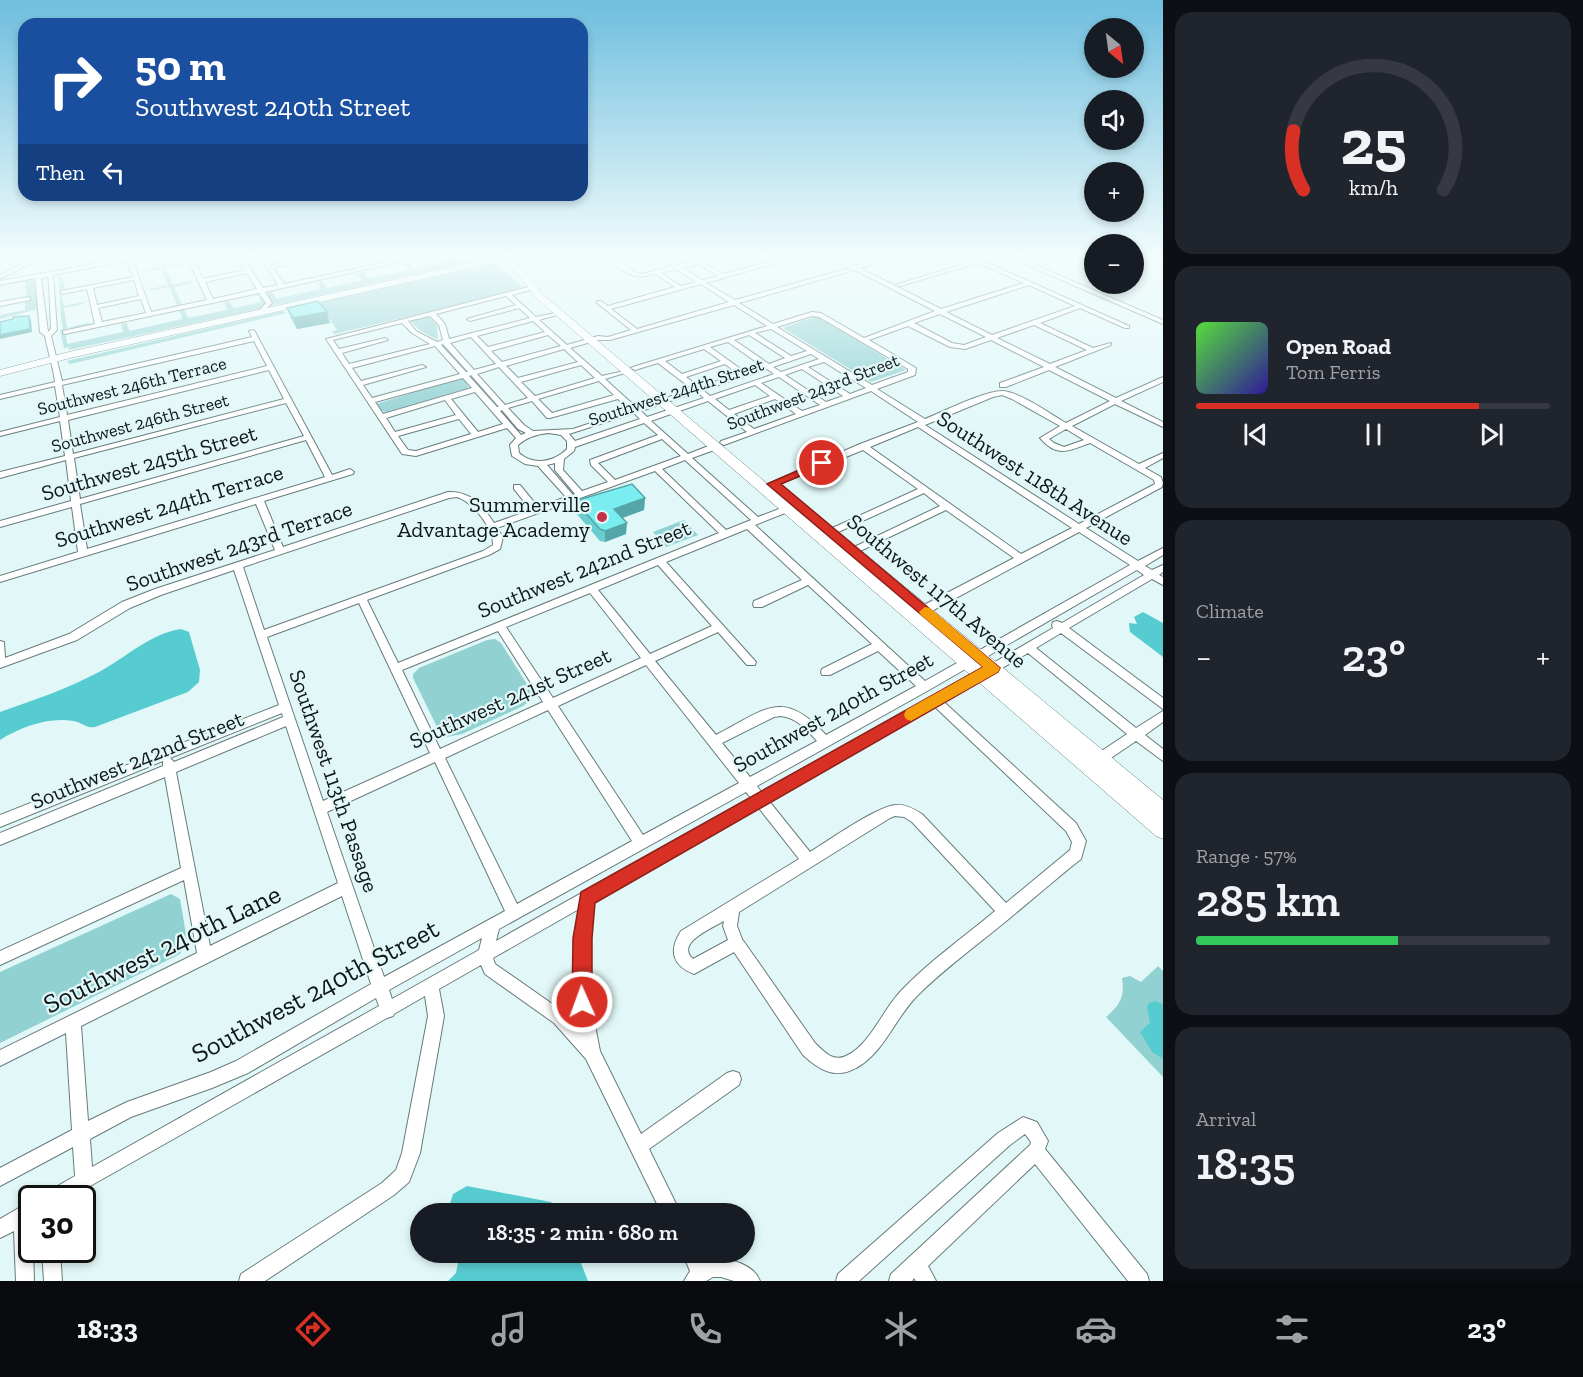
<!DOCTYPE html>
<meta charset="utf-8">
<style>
body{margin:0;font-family:"Zilla Slab",serif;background:#20242c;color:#f1f3f6;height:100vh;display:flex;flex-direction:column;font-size:22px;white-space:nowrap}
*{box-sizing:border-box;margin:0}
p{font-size:20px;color:#9ea1a6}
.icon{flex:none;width:33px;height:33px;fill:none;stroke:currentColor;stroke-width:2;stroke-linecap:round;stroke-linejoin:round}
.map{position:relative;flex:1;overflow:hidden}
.panel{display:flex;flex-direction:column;gap:12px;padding:12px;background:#0d0f14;width:420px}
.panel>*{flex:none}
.top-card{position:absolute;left:18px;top:18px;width:570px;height:183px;border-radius:18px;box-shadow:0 3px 9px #0003;background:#1a4fa0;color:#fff;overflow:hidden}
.needle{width:39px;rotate:151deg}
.tools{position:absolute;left:1084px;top:18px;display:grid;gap:12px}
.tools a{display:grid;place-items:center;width:60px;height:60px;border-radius:50%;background:#171b24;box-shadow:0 3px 9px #0003;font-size:30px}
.speed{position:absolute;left:18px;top:1185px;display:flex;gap:12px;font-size:30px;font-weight:700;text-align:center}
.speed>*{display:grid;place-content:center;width:78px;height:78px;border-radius:50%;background:#171b24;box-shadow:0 3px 9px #0003;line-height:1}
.speed .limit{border:3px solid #111;border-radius:9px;background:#fff;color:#111}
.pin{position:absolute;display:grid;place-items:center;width:51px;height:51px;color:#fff;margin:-26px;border:3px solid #fff;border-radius:50%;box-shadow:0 2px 6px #0007}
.me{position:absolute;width:66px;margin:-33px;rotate:358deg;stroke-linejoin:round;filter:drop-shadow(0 0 4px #0008)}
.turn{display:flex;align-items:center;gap:21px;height:126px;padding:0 18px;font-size:27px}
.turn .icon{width:78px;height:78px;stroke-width:2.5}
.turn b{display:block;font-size:42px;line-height:51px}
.then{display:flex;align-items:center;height:57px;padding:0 18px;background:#0003;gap:12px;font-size:22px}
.big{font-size:45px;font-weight:600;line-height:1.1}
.panel .widget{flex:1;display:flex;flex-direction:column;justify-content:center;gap:9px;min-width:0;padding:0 21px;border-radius:18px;background:#20242c}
.panel .dial{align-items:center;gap:0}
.dial svg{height:156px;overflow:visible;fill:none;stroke:#363941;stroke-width:7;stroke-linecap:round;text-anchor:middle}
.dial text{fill:#f1f3f6;stroke:none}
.song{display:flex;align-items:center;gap:18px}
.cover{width:72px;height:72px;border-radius:9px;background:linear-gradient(135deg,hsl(110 70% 55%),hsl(250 70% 35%))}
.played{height:6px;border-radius:3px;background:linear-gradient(90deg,#d93025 80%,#363941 80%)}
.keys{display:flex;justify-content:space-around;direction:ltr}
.heat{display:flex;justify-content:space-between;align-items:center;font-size:33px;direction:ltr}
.charge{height:9px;border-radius:4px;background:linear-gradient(90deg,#34c759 57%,#363941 0)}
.trip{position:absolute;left:410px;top:1203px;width:345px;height:60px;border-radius:30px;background:#171b24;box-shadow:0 3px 9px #0003;font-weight:600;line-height:60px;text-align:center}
.tabs{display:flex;height:96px;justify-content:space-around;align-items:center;background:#090b0e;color:#9ea1a6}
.tabs .icon{width:42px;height:42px}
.tabs .active{color:#d93025}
.tabs b{font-size:27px;color:#f1f3f6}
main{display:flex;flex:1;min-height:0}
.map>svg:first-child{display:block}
.green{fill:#91d1d2}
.water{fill:#57ccd0}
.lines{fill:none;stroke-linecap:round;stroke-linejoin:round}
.street-casing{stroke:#687b7c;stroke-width:2}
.secondary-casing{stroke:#687b7c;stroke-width:1}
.street{fill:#fff;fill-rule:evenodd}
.secondary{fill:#fff;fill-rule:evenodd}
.wall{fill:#69ccce}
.shaded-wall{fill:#55a6a8}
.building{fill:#7aedf0;stroke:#55a6a8;stroke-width:1.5}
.route{fill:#d93025;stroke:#8d1f18;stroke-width:1.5}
.slow{fill:#f59e0b}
.poi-dot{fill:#c33347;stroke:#e2f8f8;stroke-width:2}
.labels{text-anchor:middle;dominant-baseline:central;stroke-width:4.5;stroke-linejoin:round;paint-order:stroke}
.far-street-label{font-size:18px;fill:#101718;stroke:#e2f8f8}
.street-label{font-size:22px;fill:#101718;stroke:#e2f8f8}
.poi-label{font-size:22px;fill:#101718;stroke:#e2f8f8;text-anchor:end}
.near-street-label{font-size:27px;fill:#101718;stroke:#e2f8f8}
</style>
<main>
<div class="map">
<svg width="1163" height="1281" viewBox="0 0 1163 1281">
<rect width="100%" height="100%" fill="#e2f8f8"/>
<!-- green -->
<path class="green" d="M156,255H171L161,257L165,266L183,262L184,265L166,268L173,285L191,280L193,283L174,287L188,318L227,310L225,303H221L229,301L234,308L261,302L259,296H254L259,295L266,303L261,309L68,350L70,347L64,348L60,330L63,329C59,311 61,294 58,276L62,275L65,288L63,291L84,289L61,295L64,306L84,302V304L64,308L67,328L88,323L92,325L65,329L67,344L123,332L121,324L127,323L129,331L182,319L178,306L155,312L177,305L169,287L150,291L149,289L168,285L161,269L143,272V271L160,267L157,258L136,260Z
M436,256L442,262L472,256L475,259L487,256L484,259L271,306L272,303L267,293L272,292L276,299L281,298L321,289L318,283H314L322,281L327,288L362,280L358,275L354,274L363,272L368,279L410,270L405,264H401L409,262L415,269L439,263L434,258H430Z
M491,263L497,264L524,289L335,334L331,332L337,330L318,302Z
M36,279L38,309L0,319V315L25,310V303L27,300L25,280Z
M282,311L287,313L70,364L67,361Z
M428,316L437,325L438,340L421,331L410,321Z
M814,317H818L906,370L871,382L783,328Z
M461,378L464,379L469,388L386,412L382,411L376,404Z
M684,520L698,535L666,547L653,532Z
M495,639L501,643L530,689L531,700L523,706L462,734L447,737L438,729L413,678V674L419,668L487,640Z
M171,894L180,899L187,940L180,954L0,1043V972Z
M1158,966L1163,971V1077L1106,1017C1120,1005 1125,997 1122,978L1130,976L1141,982Z"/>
<!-- water -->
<path class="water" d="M1143,612L1163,623V657L1130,632L1129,623L1137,624L1134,617Z
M181,629L189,632L200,670L199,682L188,692L95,727C86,729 82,722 73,721C48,717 21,727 0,740V712C34,700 67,689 99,672C125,658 151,633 181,629Z
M1155,1001L1163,1004V1059L1152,1052L1140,1032L1150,1023L1147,1007L1149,1003Z
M467,1186L551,1202L562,1213H450L449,1207L453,1194Z
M460,1253H577L588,1281H448L456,1273Z"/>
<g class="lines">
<!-- street casing -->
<g class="street-casing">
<path id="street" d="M41,255H48L0,279V275Z
M68,255H74L77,267L126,258L125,255H131L151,312L207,300L186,255H192L194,260L220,255H231L196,263L203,279L245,270L242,265V255H248V265L263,288L278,285L263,261L253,255C262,255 266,258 271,265L319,255H330L273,268L284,284L420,255H430L265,292L272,303L261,314L258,312L266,303L259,293L65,334L63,333V331L95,324L87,289L63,294L60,292L61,291L133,277L127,261L53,275L57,330L51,336L62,381L252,337L249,331L254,330L332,475L350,469L354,472L353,474L264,501L283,547L448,492C471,491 482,505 494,523L531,510L514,489V485H520L538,507L566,497L538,466L525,464L512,456L510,445L516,438L507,428L416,456L402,454L326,339L532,286L534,287V289L512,295L536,317L560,312V314L539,320L567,345L598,336L608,337L631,330L597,303V301H601L608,306L675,287L655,274C634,280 627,275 611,261L624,255H632L618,261L636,273L641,274L672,266L655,255H662L678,265L719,255H728L703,262L724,274L757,265L741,255H748L763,264L795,255H804L706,283L735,300L850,268L827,255H834L856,266L894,255H903L860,268L941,309L1024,283L978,263L900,286L895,285L974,261L962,255H970L1129,326V328H1125L1080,308L1040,323L1093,348L1111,343V345L1055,367L1116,398L1163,377V382L1121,401L1163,422V427L1115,404L1072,426L1139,464L1163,453V458L1145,468L1161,477L1163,483L1162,487L1086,528L1138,561L1163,548V555L1145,566L1152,570L1163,565V572L1159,575L1163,577V585L1152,579L1069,628L1163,698V709L1061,633L1036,648L1136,728L1163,711V722L1145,735L1163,749V761L1136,741L1105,762L1101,763L1097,762L1095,758L1097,754L1127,734L1028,653L944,702L1076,823L1086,841L1081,859C1057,878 1034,898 1011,917C980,943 946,967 917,996C895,1018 884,1053 856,1068C835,1080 818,1069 803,1055L734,952L694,974C673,966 668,951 681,931L799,859L758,807L594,901L589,938L588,990L600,1051L641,1134L727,1073L733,1071L739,1073L741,1079L739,1085L649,1149L681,1214H662L586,1059L554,1023L485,974L481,965L439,989L444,1016L420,1153L409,1182L394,1195L265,1281H239L241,1274L382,1183L396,1170L402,1153L428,1016L425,996L394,1014L393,1016L387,1018L69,1198H44L47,1192L75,1176L73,1147L0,1186V1168L72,1130L66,1033L0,1066V1050L197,953L184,880L0,965V951L181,868L165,777L0,845V833L163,766V761L0,827V815L279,705L234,570L161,595L130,608L77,640L0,668V641L4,642L5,658L69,634L122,602L155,589L275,550L256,504L0,582V576L78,552L72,507L0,527V521L71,501L66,460L0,478V472L65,456L60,421L0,436V432L60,417L55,386L0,399V395L55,382C53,366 48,352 45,336L40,332L35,278L0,285V281L72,268ZM698,264L718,276L702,280L682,267ZM676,269L696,282L681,286L661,273ZM855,270L935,311L864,338L821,313L812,312L773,324L739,303ZM247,273L257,289L213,299L205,282ZM45,277H48L49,283L51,329L48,332L41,279ZM134,280L139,296L97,305L93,288ZM701,284L729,302L637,329L611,309ZM1029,285L1075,306L992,335L946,312ZM506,296L516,305L467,319L470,321L519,308L530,318L449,339L445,324L436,314ZM141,299L146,313L102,322L98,308ZM734,305L767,326L633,367L631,368L635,370L658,363L692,389L637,408L605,379L628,372V370L602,376L570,348L598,340H610ZM940,314L986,337L964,345L952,343L914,323ZM430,316L439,325L443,340L437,342L416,331L408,321ZM812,316L819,317L908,369V372L872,385L777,327ZM533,321L545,332L488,347L477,336ZM402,323L412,333L430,344L349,364L342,353L388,340L385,338L339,349L333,340ZM1034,325L1087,350L1050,364L997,338ZM908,326L950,347L965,349L991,340L1044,367L1000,383V387H1006L1049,370L1110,401L1066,423C1049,413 1023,394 1004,391C988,389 942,412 925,419L877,389L915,375L916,368L869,340ZM771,329L807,351L791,356L755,333ZM548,335L561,346L502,362L491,351ZM749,335L785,358L769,364L734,340ZM471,337L496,364L474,370L450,343ZM254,341L267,366L67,415L62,385ZM728,342L762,366L745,372L710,347ZM443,344L468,372H466L441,345ZM435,346L460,374L372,398L363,385L426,367L422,365L361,381L352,368ZM564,349L578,362L518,378L506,366ZM704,349L721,361L682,374L665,361ZM811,354L819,359L781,372L773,367ZM824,362L866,388L850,394L808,367ZM725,364L738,374L699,387L686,377ZM581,365L595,378L535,396L521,382ZM499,367L528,398L505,405L477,374ZM767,369L774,374L710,396L703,390ZM802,369L843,396L826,402L785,375ZM269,370L284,399L73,454L68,420ZM471,375L499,407H497L469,376ZM779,377L820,405L802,411L761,383ZM463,378L472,388L383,414L375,402ZM599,381L614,395L552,413L538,399ZM755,385L770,396L729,410L715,399ZM871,391L918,422L860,444L758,488L759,490H765L863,450L918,489L828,530L826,532L828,534H834L924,493L940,506L850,549L848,551L850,553H856L946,510L1014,558L920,607L919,610L920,613H928L1079,532L1130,565L925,681L755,525L790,511V507H784L758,517L692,458L717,449V445H711L688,454L651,421L708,401L747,432L721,441L720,443L724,445ZM475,392L503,424L478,432L451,399ZM697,392L704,398L647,417L641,411ZM1002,395L1012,399L1060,426L1040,438C1057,458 1069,451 1090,443L1154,480L1155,484L1079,524L925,425L993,397ZM618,399L630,410L573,429L533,431L524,425L508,408L532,401L547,418H550ZM775,399L796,414L754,429L734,414ZM445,400L456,415L395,432L386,418ZM286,403L304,436L80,499L74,458ZM502,410L518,429L526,433L521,435L500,411ZM634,413L640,419L575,441L569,434ZM459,419L471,434L416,451L408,450L398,436ZM644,423L658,435L590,460L591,465L608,482L582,491L563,470L564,459L574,451L575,447ZM918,427L1072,528L1021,554L870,447ZM1066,429L1084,440L1064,447L1054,443L1049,439ZM549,433L561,435L567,441V449C554,462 534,466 519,453L518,445C527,437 537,434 549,433ZM662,439L681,456L615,480L598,463ZM306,440L325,477L87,549L80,504ZM685,460L751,520L726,530L662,469ZM555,463V470L575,494L573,495L547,465ZM655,471L719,533L398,663L367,600L489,555L500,549L503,537L497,528ZM457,497C473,502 494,529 493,545L483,551L264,630L243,567L449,498ZM747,529L802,580L754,601L753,604L754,607H762L808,585L872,644L822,669L821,672L822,675H830L878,651L916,686L826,735C782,687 765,710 716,735L655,661L718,632L747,665H755L756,662L666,562ZM658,565L712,626L650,654L598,590ZM1137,570L1144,575L1062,623L1057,621L1053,622L1052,625L1053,628L978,672L762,793L757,786L929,690ZM590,593L641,658L553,698L506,627ZM359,603L430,753L323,801L267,637ZM498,631L543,702L440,749L402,670ZM646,665L739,783L643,835L558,706ZM935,707L1066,831L1072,842L1070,850L1006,903L922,814C914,809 905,804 896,805C877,806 828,841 810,852L769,801ZM548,710L632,841L517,904L445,758ZM282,713L283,717L174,762L170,758ZM781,716C797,718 806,729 817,741L750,777L722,743L774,717ZM286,726L338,883L210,946L176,772ZM435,762L505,911L384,977L327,812ZM746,792L751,798L496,941L499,929ZM895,816L904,817L912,822L995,911C963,938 928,962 900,992C882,1011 870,1045 846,1056C833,1062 824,1052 815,1043L742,939L737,926L739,912L890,818ZM342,896L371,984L236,1061L211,1072L127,1102L88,1121L81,1026ZM579,909L575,938L574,990L575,999L570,1008L561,1010L495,964L493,958ZM724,921L723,926L728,940L693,959C675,943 712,928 724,921ZM482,938L479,950L392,999L389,990ZM376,998L379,1006L92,1167L90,1139L131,1117L212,1088L248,1073ZM579,1021L580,1029L574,1023Z
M439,255H445L452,261L447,262Z
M1004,255H1012L1163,320V324Z
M28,297L30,298V300L0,306V302Z
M1023,1117L1037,1122L1048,1141L1045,1149L1147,1274L1149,1281H1128L1035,1164L928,1266L936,1281H916L914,1278L912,1281H889L891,1274L1030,1145L1031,1142L1025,1134L1010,1145L859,1281H836L838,1274L998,1133Z
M32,1202V1250H33L34,1281H16L14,1231L0,1238V1219L17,1209Z
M42,1250H60L62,1281H44Z
M682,1252H701L705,1261C722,1255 753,1262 760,1281H734L721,1277H713L706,1281H684L690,1271Z"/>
</g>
<!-- secondary casing -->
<g class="secondary-casing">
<path id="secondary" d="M506,255H515V258L510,259L527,273L541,293L803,514L805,511H813L1163,800V839L1156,836L535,297L521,277L502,261L70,358L0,376V370L69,352Z"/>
</g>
<!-- street -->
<use href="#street" class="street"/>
<!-- secondary -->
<use href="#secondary" class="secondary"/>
</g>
<!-- wall -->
<path class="wall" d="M287,308L330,323L297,329L291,319Z
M645,498L644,510L622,518L626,534L605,542L600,541L575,512V501Z"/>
<!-- shaded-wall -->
<path class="shaded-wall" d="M327,312L330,323L297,329L293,318Z
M29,316L31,320L32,332L0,339V335Z
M645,498L644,510L614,521V509Z
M627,523L626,534L605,542V531Z"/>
<!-- building -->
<path class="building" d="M318,301L327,312L293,318L287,308Z
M29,316L30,329L0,335V322L13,319V317Z
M632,484L645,498L614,509L627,523L605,531L600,529L575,501Z"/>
<!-- sky -->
<linearGradient id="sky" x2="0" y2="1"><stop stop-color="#6ebede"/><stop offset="0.59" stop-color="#f2fcfc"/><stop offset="1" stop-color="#f2fcfc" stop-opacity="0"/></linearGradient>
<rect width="1163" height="434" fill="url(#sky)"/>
<!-- route -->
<path class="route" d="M822,460L826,461V465L781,484L1000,668L998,672L595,903L592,938V1002L589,1009L582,1012L575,1009L572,1002L573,938L581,892L983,667L767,484Z"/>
<!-- slow -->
<path class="slow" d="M925,607L930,608L1000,668L998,672L911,721L906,719L904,715L906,710L983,667L921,615L919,612Z"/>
<!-- markers -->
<circle class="poi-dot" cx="602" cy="517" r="6"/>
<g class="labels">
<!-- far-street labels -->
<g class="far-street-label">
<text transform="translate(132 386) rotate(-14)">Southwest 246th Terrace</text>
<text transform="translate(676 392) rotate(-18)">Southwest 244th Street</text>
<text transform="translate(813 392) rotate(-21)">Southwest 243rd Street</text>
<text transform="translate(140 423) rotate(-15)">Southwest 246th Street</text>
</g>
<!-- street labels -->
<g class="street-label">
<text transform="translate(149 463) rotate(-16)">Southwest 245th Street</text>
<text transform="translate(1035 478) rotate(33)">Southwest 118th Avenue</text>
<text transform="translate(169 506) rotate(-17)">Southwest 244th Terrace</text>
<text transform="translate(239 546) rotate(-19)">Southwest 243rd Terrace</text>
<text transform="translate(584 569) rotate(-22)">Southwest 242nd Street</text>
<text transform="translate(937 591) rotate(40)">Southwest 117th Avenue</text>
<text transform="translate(510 698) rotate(-24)">Southwest 241st Street</text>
<text transform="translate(833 712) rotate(-29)">Southwest 240th Street</text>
<text transform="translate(137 760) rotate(-22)">Southwest 242nd Street</text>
<text transform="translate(334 781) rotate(71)">Southwest 113th Passage</text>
</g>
<!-- poi labels -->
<g class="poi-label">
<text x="590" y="504">Summerville<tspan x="590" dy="25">Advantage Academy</tspan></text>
</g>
<!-- near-street labels -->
<g class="near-street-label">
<text transform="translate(162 949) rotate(-26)">Southwest 240th Lane</text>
<text transform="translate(315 991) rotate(-28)">Southwest 240th Street</text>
</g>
</g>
</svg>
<div class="tools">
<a><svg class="needle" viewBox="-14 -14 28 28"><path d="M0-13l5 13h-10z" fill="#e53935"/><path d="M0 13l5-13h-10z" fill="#9ea1a6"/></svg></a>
<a><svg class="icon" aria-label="sound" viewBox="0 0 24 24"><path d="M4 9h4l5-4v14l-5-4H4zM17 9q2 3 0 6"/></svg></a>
<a>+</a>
<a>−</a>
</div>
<div class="speed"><div class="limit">30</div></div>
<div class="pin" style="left:822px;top:463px;background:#d93025"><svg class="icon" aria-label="arrive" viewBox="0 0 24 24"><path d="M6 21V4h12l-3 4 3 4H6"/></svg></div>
<svg class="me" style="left:582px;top:1002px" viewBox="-20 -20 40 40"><circle r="17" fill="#d93025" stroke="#fff" stroke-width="3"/><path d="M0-11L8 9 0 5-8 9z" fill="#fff"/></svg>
<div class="trip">18:35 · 2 min · 680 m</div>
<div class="top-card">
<div class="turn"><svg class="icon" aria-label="right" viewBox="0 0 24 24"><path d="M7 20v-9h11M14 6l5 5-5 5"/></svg><div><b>50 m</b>Southwest 240th Street</div></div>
<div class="then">Then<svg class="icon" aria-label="left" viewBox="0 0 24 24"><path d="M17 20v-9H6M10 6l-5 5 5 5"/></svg></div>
</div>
</div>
<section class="panel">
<div class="widget dial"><svg viewBox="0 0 100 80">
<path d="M14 69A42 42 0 1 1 86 69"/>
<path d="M14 69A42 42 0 0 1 9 39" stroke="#d93025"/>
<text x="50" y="56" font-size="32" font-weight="700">25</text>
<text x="50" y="72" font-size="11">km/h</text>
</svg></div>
<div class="widget">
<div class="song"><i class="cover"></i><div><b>Open Road</b><p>Tom Ferris</p></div></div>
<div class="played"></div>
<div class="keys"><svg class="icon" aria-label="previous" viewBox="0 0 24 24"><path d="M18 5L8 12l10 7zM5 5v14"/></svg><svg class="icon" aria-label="pause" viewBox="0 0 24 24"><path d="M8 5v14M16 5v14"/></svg><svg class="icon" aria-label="next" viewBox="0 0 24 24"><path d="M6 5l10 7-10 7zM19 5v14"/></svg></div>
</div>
<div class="widget"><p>Climate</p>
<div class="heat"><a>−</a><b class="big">23°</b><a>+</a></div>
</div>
<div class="widget"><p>Range · 57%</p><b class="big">285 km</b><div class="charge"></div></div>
<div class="widget"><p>Arrival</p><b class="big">18:35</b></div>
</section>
</main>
<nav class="tabs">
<b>18:33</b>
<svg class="icon active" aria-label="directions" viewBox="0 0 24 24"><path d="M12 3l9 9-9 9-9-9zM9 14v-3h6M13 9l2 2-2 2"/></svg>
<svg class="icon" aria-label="music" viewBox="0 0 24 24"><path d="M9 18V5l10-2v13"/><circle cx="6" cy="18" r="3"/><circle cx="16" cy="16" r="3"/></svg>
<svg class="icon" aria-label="phone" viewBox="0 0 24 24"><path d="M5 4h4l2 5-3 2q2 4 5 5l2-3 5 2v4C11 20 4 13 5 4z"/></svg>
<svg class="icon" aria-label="climate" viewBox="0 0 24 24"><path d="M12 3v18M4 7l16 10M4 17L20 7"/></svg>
<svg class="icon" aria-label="car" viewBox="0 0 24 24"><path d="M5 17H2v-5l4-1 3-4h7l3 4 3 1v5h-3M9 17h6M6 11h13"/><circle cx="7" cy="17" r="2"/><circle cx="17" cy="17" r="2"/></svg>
<svg class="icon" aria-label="filters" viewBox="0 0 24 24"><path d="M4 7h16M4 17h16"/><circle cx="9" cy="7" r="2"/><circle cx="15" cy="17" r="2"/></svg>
<b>23°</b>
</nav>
